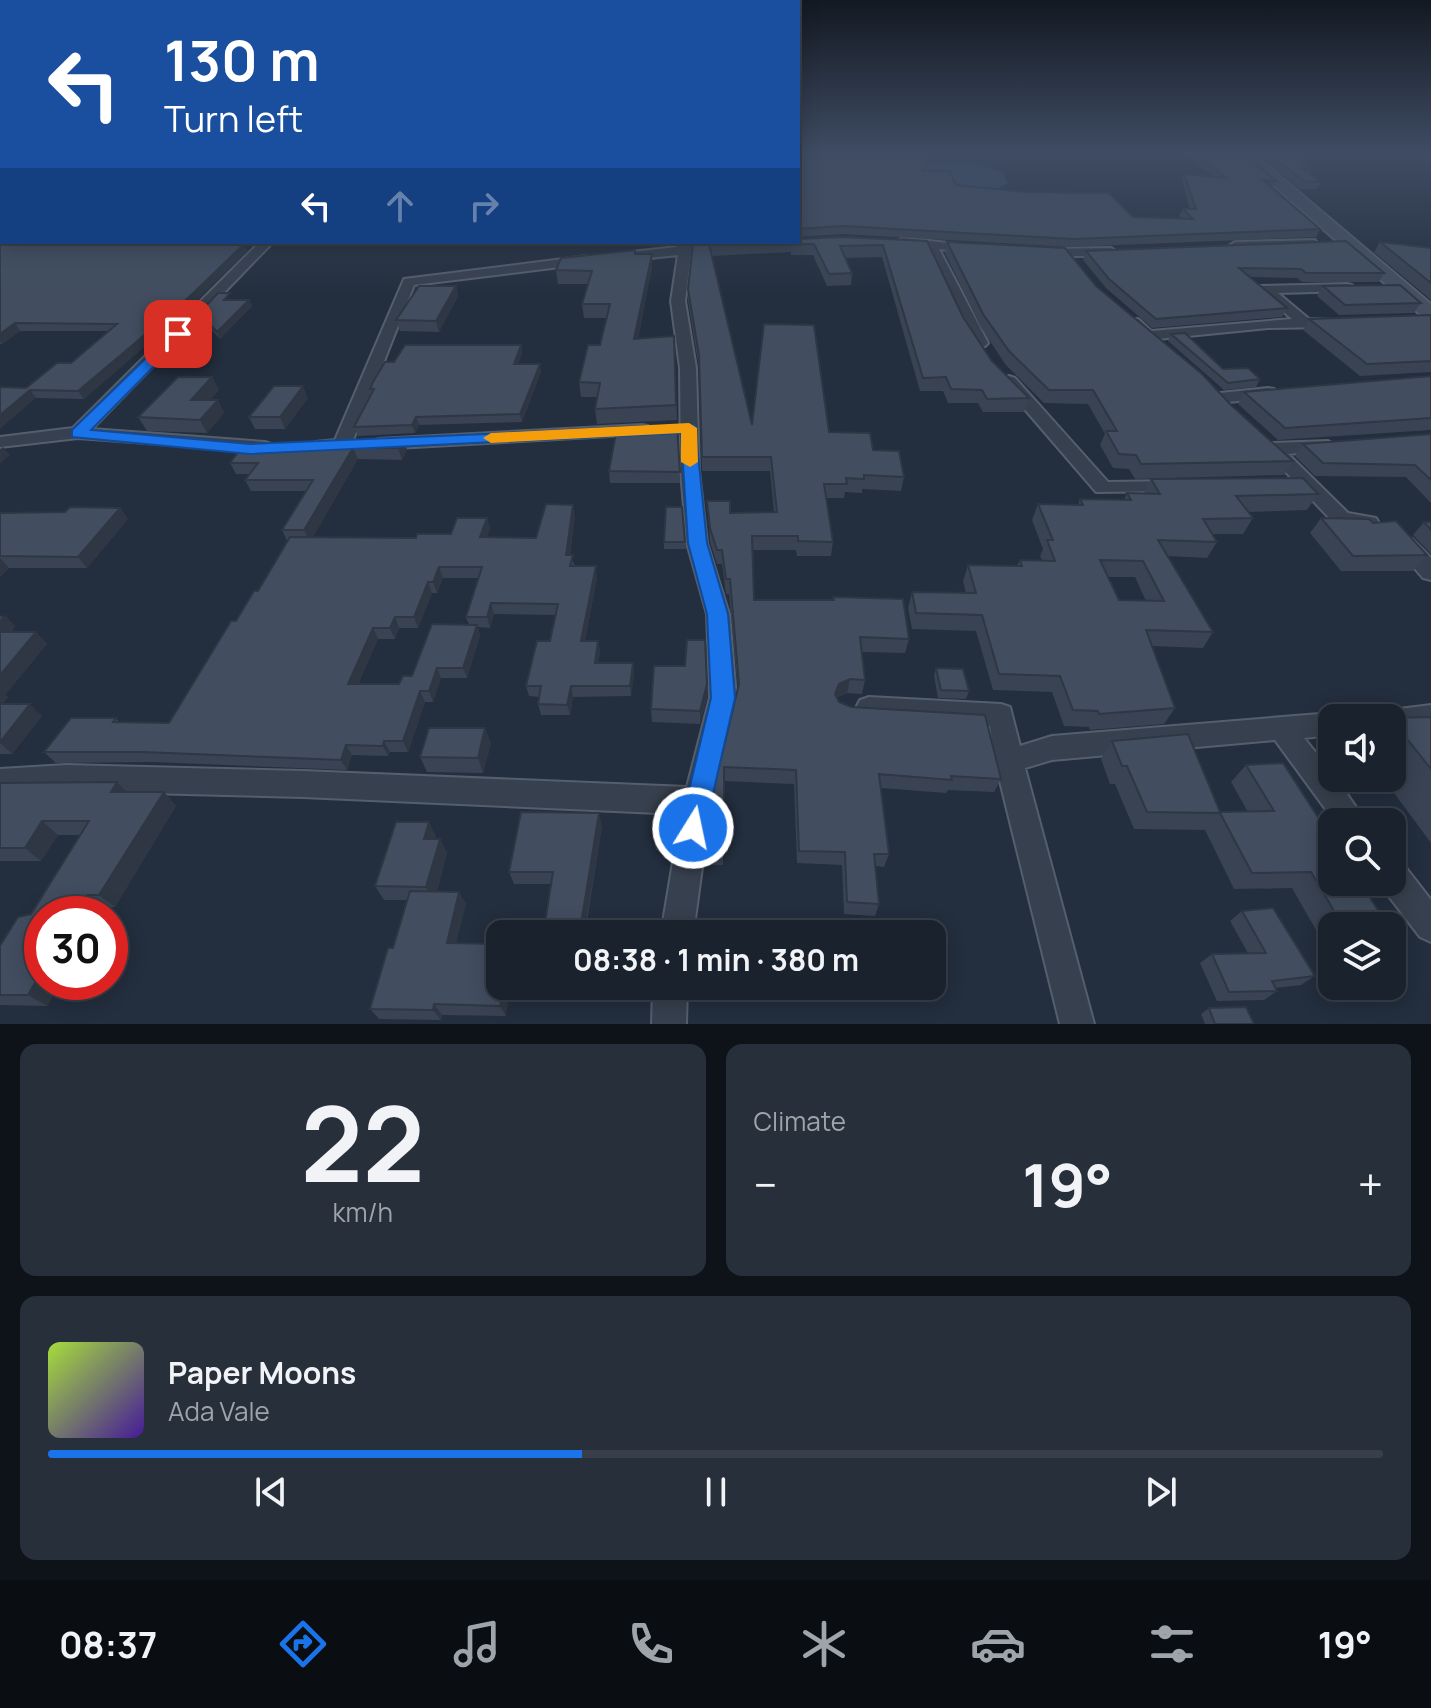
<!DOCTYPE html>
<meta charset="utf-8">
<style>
body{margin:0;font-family:Manrope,sans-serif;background:#272f3a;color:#f1f3f6;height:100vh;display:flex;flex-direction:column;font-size:30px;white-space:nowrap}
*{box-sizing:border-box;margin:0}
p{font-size:26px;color:#9fa4aa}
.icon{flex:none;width:44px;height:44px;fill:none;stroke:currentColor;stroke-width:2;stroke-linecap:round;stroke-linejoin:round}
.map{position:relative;height:1024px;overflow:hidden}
.panel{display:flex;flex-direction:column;gap:20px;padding:20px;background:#0e1319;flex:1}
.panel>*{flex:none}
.banner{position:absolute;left:0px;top:0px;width:800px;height:244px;box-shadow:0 4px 20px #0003,0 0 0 2px #383f4a;background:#1a4fa0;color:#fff;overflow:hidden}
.controls{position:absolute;left:1318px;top:704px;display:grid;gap:16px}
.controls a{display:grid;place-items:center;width:88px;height:88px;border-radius:16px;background:#1a222e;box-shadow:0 4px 20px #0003,0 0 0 2px #383f4a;font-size:40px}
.speed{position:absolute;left:24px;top:896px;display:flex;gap:16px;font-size:40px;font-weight:700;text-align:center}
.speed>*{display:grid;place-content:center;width:104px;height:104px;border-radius:50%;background:#1a222e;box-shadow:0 4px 20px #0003,0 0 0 2px #383f4a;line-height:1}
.speed .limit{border:12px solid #d22;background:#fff;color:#111}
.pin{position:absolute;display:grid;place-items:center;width:68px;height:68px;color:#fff;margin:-34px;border-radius:16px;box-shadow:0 4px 12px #0006}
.me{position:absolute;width:88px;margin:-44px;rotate:10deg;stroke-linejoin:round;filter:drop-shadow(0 0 6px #0008)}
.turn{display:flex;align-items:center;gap:28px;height:168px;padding:0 32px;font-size:36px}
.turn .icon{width:104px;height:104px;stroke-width:2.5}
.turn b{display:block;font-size:56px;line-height:68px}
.lanes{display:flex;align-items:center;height:76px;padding:0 32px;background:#0003;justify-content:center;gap:40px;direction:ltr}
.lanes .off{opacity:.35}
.big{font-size:60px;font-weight:700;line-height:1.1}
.panel .tile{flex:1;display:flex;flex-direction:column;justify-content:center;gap:12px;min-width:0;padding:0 28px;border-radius:16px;background:#272f3a}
.panel .dial{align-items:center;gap:0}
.dial b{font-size:104px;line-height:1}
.song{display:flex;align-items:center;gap:24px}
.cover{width:96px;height:96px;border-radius:12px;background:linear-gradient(135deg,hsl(80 70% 55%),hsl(260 70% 35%))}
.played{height:8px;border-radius:4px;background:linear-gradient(90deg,#1a73e8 40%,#383f4a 40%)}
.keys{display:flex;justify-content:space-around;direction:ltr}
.heat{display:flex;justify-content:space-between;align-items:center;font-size:44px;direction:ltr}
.panel .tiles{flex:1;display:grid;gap:20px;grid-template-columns:1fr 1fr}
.tile:last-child{grid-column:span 2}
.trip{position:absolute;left:486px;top:920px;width:460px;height:80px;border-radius:16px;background:#1a222e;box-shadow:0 4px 20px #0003,0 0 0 2px #383f4a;font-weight:700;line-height:80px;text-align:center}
.dock{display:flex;height:128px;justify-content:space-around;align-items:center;background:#0a0e12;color:#9fa4aa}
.dock .icon{width:56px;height:56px}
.dock .active{color:#1a73e8}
.dock b{font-size:36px;color:#f1f3f6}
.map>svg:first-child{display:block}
.water{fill:#384b68}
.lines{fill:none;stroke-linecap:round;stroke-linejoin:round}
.street-casing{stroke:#555e6c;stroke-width:4}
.secondary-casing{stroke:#555e6c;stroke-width:4}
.street{fill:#37404e;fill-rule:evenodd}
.secondary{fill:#454f61;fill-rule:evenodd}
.wall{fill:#394353;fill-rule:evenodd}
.shaded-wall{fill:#2e3743}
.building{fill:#424e60;stroke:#2e3743;stroke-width:2;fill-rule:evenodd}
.route{fill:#1a73e8;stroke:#114b97;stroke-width:2}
.slow{fill:#f59e0b}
</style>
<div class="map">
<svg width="1431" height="1024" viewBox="0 0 1431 1024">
<rect width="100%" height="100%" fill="#232e3e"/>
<!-- water -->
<path class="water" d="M938,162L982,165L1003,173L1008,183C992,194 975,189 956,186L953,178L923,173L922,165Z"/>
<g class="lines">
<!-- street casing -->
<g class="street-casing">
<path id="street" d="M903,238L975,246L977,249L971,253L939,249L988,343L985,346H975L972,343L926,248L899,245L897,242Z
M1315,240L1317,243L1311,247L1235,250L1229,246L1235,242Z
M260,242H273L92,429L265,442L271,444L274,448L271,452L78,438L0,447V437L73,428Z
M675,242H687L689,246L720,244L726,248L720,252L691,253L685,301L696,368L699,471L707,543L729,614L736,698L711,801L693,934H661L681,814L303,797L66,791L0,795V769L66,765L303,771L687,787L710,698L707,614L687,543L681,471L680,368L671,301L678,255L622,261L616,257L622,253L677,247Z
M1111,248L1117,252L1115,255L1043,257L1037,253L1043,249Z
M587,256L593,260L592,263L414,285L351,445L342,450H315L312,446L315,442L335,440L404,279Z
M1347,284L1352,285V291L1278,293L1309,319L1336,320V326L1331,327L1268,328L1148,340L1126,322L1128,319H1138L1151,331L1292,319L1260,292V286Z
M1009,376L1015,378L1108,482L1173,481L1180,483L1183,487L1180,491L1096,492L1003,384V378Z
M1268,388L1274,389L1276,393L1274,397L1220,403L1212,398L1220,393Z
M642,425L648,426L651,430L648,434L378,449L369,444L378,439Z
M1328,441L1337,446L1334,450L1288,454L1348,513L1376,518L1379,523L1376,528L1369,530L1335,524L1264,449L1273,443Z
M1405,537L1412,539L1431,558V580L1423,578L1398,549L1395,544L1398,539Z
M869,697L1001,704L1010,707L1020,746L1052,736L1332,713L1342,718H1332V735L1304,738L1332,773V778H1336L1366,822H1335L1275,740L1052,760L1025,768L1094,1024H1060L995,761L990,726L869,719L860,716L856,708L860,700Z
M1431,705V727L1392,730V718H1380L1383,711Z
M1392,860L1403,864L1431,900V942L1420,937L1381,886L1380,882H1392Z
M653,986H687L686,1024H652Z"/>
</g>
<!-- secondary casing -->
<g class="secondary-casing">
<path id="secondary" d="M1236,152H1251L1431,304V320L1424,318Z"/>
</g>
<!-- street -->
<use href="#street" class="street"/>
<!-- secondary -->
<use href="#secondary" class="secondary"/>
</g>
<!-- wall -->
<path class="wall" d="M870,152H930L924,171L956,185L1133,217L1182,218L1179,216L1183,209H1190L1182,181L1184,174L1213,176L1185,152H1242L1276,181L1272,188L1320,229L1316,237L1070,247L842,234L798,237V156L869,157Z
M1255,152H1288L1312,168L1310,174L1321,182L1317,189H1299Z
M0,238L2,242H245L243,244L247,251L190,307L84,399L36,398L26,388L71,363L108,331H20L2,344H0Z
M927,241L963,317L992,361L1029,398L1024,412H983L978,403H948L943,391H920L882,257L845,258L852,273L851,285L827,286L813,255H791V252L712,256L752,425L829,432L873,450L904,477L901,491L862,489V493L845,492L844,498H826L833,542L831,556H797L796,550H753L754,600H833V597L909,639L905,653L862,652L865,680L862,694L847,693L836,698L839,702L1001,779L994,792L948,790L946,793L881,788L889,854L884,867L875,866L879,904L875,916L844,914L842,865L797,863L794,784L724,781L723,865H705V853L738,689L729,594H726L722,564H717L710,542L707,501L730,513L774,512L770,471H702L699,368L688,301V289L693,244L739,242Z
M947,242L1096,286L1293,461L1284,475L1135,479L1129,469L1113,468L1100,445L1105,434L1088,404L1044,403L1005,364L980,326L945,253Z
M1380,242L1431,248V300L1374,252Z
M1086,251L1384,273L1379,282H1302L1297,278L1250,277L1287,308L1282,317L1152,328L1106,288L1083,260Z
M636,254L652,267L638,339L674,336L677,420L597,424L595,409L597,397H581L579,382L600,345L607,318H584L582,304L588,284H558L556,270Z
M456,286L458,296L439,332L400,331L396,320Z
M1323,286L1421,303L1414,313L1339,315L1317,296Z
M249,300L252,306L220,339L202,320L199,313Z
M1431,315V372L1360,376L1303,330L1309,319Z
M1171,334L1223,369L1260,379L1256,387L1224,390L1168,341Z
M521,345L522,353L518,364L541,372L522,422L419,425L415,433L358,436L354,427L372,393L370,389L394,362Z
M1431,376V430L1278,440L1238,404L1244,392Z
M212,377L219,390L210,400H218L224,413L207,433L147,431L138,417Z
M308,398L285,429H255L249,417Z
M677,426L680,483H610L609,471Z
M1431,434V503L1406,477L1315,476L1295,456L1303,444Z
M403,439L407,450L402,460L358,459L313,537L416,538L451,534L487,518L490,529L487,537L536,538L575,515L570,555L575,566L597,577L585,641H598L600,652L598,663L634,673L631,696L573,697L570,715H541L538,704L539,697L529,696L526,686L550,641L556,615L494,614L490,628L478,627L480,636L467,678H441L433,702H425L408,752H390L388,756L352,755L347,770L152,762L56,763L44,752L116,718L120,723H169L236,621L258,591L287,541L282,530L306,491H251L245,480L249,474H236L230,463ZM443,578H479L466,617L469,625L412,676L399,684H358L378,639H395L399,628H418L432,593H437Z
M1151,479L1318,494L1307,510L1248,512L1253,518L1243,534H1212L1217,542L1207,558L1168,556L1213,632L1203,648L1152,646L1175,708L1164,724L1090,730L1089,727L1064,726L1052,692L993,690L976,631L912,629L908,608L912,592L966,593L963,581L968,565L1017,566L1020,560H1042L1040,556L1043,549L1032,520L1038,504L1078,505L1080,499L1124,500L1127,493H1144ZM1108,577H1135L1146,601L1119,600Z
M120,508L128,519L87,568H9L0,577V513L65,512Z
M1321,518L1373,523L1427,555L1413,571H1341L1310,533Z
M1424,522H1431V554L1413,535Z
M664,542H685L686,549H664Z
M0,615L15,626L11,632H36L47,644L5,695L8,697L2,704L42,716L12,754H0Z
M685,666L707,698L700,724L652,722L651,709Z
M936,668L969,691L966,699L938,698L934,676Z
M1431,717V843L1383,778H1392V718Z
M1112,741L1220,812H1248L1231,782L1246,765L1388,926H1332V958L1292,888L1234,889L1205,830L1134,829L1115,784H1110L1101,759Z
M491,743L483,773L427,772L420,757Z
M117,782L127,792H164L176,806L115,907H103L47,1006L0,1005V946L31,914L81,835H58L41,861H0V783Z
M676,825L672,851L656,850L655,843Z
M602,826L585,934H549L545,923L551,884H514L509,872Z
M436,836L435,839H440L447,853L437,891L466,903L456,943L500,944L506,1016L442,1015L441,1020L379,1019L370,1009L393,948L407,900H384L375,886Z
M1242,911L1315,976L1301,985L1276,988L1277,991L1264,1000L1217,1001L1200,963L1212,954L1248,953L1230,921Z
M1209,1008L1254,1024H1205L1201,1014Z"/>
<!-- shaded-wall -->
<path class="shaded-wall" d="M244,244L247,251L190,307L84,399L78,391Z
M652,254V267L635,353L634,339Z
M456,286L458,296L439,332L436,321Z
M249,300L252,306L220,339L217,332Z
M15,323L20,331L2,344L0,341V334Z
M521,345L522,353L516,372L514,364Z
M540,364L541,372L522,422L520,414Z
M212,377L219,390L198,413L191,400Z
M303,386L308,398L285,429L280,417Z
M30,390L36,398L0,429V415Z
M218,400L224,413L207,433L200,420Z
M416,417L419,425L415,433L412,425Z
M403,439L407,450L402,460L398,448Z
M3,447L10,455L0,464V450Z
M353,448L358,459L310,542L304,530Z
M573,505L575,515L568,566L566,555Z
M120,508L128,519L87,568L78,557Z
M487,518L490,529L483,548L480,537Z
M0,558L9,568L0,577Z
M596,566L597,577L583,652L581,641Z
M439,567L443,578L437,593L433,582Z
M428,582L432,593L418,628L414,617Z
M491,603L494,614L490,628L487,617Z
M5,615L15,626L0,643V620Z
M395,617L399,628L395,639L390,628Z
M477,625L480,636L467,678L463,668Z
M373,628L378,639L354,695L348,684Z
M36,632L47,644L5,695L8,697L0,707V675Z
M598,641L600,652L597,673L595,663Z
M633,663L634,673L631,696L630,686Z
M437,668L441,678L433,702L429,691Z
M850,679L847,693L836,698L835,694L839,684Z
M707,684V698L700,724V711Z
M571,686L573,697L570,715L567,705Z
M420,691L425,702L408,752L403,741Z
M30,704L42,716L12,754L0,743Z
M485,728L491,743L483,773L478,758Z
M384,741L390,752L388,756L383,746Z
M346,745L352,755L347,770L341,760Z
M117,782L131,796L111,792Z
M164,792L176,806L115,907L99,895Z
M599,813L602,826L584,934L581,924Z
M676,817V825L672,851L671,844Z
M42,821L58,835L41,861L25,848Z
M429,822L436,836L431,853L424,839Z
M440,839L447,853L434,900L426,887Z
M459,892L466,903L453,954L447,943Z
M87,895L103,907L99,914H76Z
M42,971V982H60L47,1006L28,995Z
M504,986H511L506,1016L500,1006Z
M434,1004L442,1015L441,1020L433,1010Z"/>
<!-- building -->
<path class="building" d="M870,152H929L923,171H949L956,185L1025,192L1109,193L1133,217L1193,219L1183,209H1196L1184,174L1226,178L1196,152H1242L1276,181L1263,180L1320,229L1073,239L843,226L798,229V156L869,157Z
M1267,152H1288L1312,168H1301L1321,182L1303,181Z
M2,236V242H234L232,244H244L186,300L78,391L30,390L0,415V387L26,388L57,363H71L117,324L15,323L0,334V238Z
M843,237L927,241L963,317L992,361L1029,398L987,399L982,390L951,389L946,377L923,378L883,245L840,246L852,273L829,274L814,244H792V242H798V239Z
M1346,241L1384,273H1306L1301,269L1239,268L1287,308L1156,319L1109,279L1086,251Z
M739,242H761L709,244L752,425L764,324L814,325L829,432L870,433L873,450L899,451L904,477L864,475V479L846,478L847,484H824L833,542L798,541V536H752L754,600H834L833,597L903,599L909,639L860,637L865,680L850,679L839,684L835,694L839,702L851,707L985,715L1001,779L951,776L952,780L879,774L889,854H874L879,904L847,902L845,852L799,851L796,770L724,767V853H705L714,788L739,684L730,579H726L722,550H717L710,528L707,501H730V513L777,512L771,457H702L699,355L688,289L693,244Z
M947,242L1065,248L1096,286L1202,374L1231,405L1293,461L1141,464L1136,455L1119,454L1106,431H1117L1093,390H1049L1009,351L983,314Z
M1380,242L1431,248V283Z
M635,250V254H652L634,339L674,336L676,405L595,409L600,383L579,382L588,345H600L610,304H582L592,271L556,270L561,258Z
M1400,285L1421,303L1345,305L1323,286Z
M419,286H456L436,321L396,320Z
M218,293H230L224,300H249L217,332L199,313Z
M1431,315V361L1367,364L1309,319Z
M1185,333L1223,369L1248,368L1260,379L1228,383L1171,334Z
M405,345H521L514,364H540L520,414L416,417L412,425L354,427L374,389H370L373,382L385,362H394Z
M1431,376V418L1285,428L1244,392Z
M178,377H212L191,400H218L200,420L138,417Z
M274,386H303L280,417H249Z
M677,426L680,472L609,471L617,428Z
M1431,434V480L1415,465L1323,463L1303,444Z
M403,439L398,448H353L304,530H282L313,480H245L258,463H230L242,447Z
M1303,478L1318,494L1236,496L1253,518L1203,519L1217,542L1158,540L1213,632L1146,630L1175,708L1099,714L1098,711L1073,710L1060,676L999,674L982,615L916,613L912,592L976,593L968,565L1022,566L1020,560L1055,561L1047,540H1053L1038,504L1083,505L1080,499L1131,500L1127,493L1160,494L1151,479ZM1100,560L1143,561L1164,601L1119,600Z
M546,504L573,505L566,555H573L570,566H596L581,641H598L595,663H633L630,686H571L567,705L538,704L541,686H526L537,641H550L558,604L491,603L487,617H466L482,567H439L433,582H428L414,617H395L390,628H373L348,684H399L403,676H412L432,624L477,625L463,668H437L429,691H420L403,741H384L383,746L346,745L341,760L142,752H44L71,718H116L113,722L169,723L231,621H236L254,591H258L290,537L416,538L417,534H451L457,518H487L480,537L536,538Z
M70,507L120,508L78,557L0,556V513L65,512Z
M666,507H682L685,542H664Z
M1321,518L1369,519L1373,523L1396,521L1427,555L1353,556Z
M1424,522H1431V530Z
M0,632H36L0,675Z
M687,640H705L707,684L700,711L651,709L654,666H685Z
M936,668L963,669L969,691L941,690Z
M0,704H30L0,742Z
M1431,717V769L1392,720V718Z
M429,728H485L478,758L420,757Z
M1188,734L1220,812L1274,811L1246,765L1283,763L1332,839V882H1360L1388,926H1343L1311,872L1252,873L1220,813L1147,812L1127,766H1122L1112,741Z
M117,782L111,792H164L99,895H87L76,914H42V971L28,995H0V946L18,917L31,914L89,821H42L25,848H0V783Z
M521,812L599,813L581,924L545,923L553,872H509Z
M657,817H676L671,844L655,843Z
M396,822H429L424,839H440L426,887L375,886Z
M410,891L459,892L447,943L500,944V986H504L500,1006L434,1004L433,1010L370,1009L388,948H393Z
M1273,908L1315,976L1272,981L1277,991L1229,992L1212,954L1266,953L1242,911Z
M1392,933L1399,944H1392Z
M1246,1007L1254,1024H1215L1209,1008Z"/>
<!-- sky -->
<linearGradient id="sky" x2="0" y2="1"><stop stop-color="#131922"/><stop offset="0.52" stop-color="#3f4c63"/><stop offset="1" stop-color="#3f4c63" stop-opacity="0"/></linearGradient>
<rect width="1431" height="295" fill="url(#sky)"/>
<!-- route -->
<path class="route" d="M178,330L183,332V337L91,430L250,444L695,425L707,543L728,614L735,698L703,837L693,840L684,837L680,828L711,698L707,614L688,543L681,433L250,454L72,437V430L173,332Z"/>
<!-- slow -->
<path class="slow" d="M689,423L697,428L698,462L690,467L681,462V433L491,443L483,438L491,433Z"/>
</svg>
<div class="controls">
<a><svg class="icon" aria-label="sound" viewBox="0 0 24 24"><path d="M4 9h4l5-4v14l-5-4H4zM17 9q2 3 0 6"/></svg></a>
<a><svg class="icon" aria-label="search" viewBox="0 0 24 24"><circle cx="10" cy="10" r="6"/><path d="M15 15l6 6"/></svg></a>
<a><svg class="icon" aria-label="layers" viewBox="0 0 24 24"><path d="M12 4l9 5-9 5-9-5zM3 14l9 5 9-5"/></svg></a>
</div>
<div class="speed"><div class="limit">30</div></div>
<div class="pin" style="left:178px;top:334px;background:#d93025"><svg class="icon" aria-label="arrive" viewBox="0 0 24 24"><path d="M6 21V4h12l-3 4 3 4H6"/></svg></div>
<svg class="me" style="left:693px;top:828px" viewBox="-20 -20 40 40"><circle r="17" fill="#1a73e8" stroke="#fff" stroke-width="3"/><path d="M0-11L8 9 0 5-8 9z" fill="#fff"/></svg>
<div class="trip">08:38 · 1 min · 380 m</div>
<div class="banner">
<div class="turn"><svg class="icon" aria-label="left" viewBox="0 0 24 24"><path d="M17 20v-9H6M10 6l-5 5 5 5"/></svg><div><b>130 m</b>Turn left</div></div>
<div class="lanes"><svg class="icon" aria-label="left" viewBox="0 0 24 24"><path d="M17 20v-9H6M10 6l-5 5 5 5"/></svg><svg class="icon off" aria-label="ahead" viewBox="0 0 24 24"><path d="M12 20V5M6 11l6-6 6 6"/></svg><svg class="icon off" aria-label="right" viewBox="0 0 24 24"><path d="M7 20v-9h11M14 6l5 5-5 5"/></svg></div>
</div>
</div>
<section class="panel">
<div class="tiles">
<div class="tile dial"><b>22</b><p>km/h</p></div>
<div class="tile"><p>Climate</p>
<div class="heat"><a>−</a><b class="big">19°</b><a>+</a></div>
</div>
<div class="tile">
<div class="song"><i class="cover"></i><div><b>Paper Moons</b><p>Ada Vale</p></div></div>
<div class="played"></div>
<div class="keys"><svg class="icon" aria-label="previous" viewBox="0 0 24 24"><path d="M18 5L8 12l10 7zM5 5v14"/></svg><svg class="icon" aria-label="pause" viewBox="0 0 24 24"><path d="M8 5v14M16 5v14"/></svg><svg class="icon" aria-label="next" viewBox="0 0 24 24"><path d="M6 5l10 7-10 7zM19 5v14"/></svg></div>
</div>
</div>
</section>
<nav class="dock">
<b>08:37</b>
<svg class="icon active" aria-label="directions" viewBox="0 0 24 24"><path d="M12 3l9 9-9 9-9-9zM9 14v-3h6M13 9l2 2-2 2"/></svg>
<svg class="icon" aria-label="music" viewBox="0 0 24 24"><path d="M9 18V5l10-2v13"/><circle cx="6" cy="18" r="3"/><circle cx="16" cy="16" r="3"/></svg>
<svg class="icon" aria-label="phone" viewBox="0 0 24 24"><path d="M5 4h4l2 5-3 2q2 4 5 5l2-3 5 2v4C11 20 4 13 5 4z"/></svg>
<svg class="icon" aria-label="climate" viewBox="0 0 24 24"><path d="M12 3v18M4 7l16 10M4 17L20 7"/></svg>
<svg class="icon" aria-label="car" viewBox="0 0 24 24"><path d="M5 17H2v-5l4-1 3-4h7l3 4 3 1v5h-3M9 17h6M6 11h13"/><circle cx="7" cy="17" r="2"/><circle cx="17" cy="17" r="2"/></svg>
<svg class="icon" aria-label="filters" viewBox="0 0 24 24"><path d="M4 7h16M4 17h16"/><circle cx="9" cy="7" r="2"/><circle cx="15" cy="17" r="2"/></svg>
<b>19°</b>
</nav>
